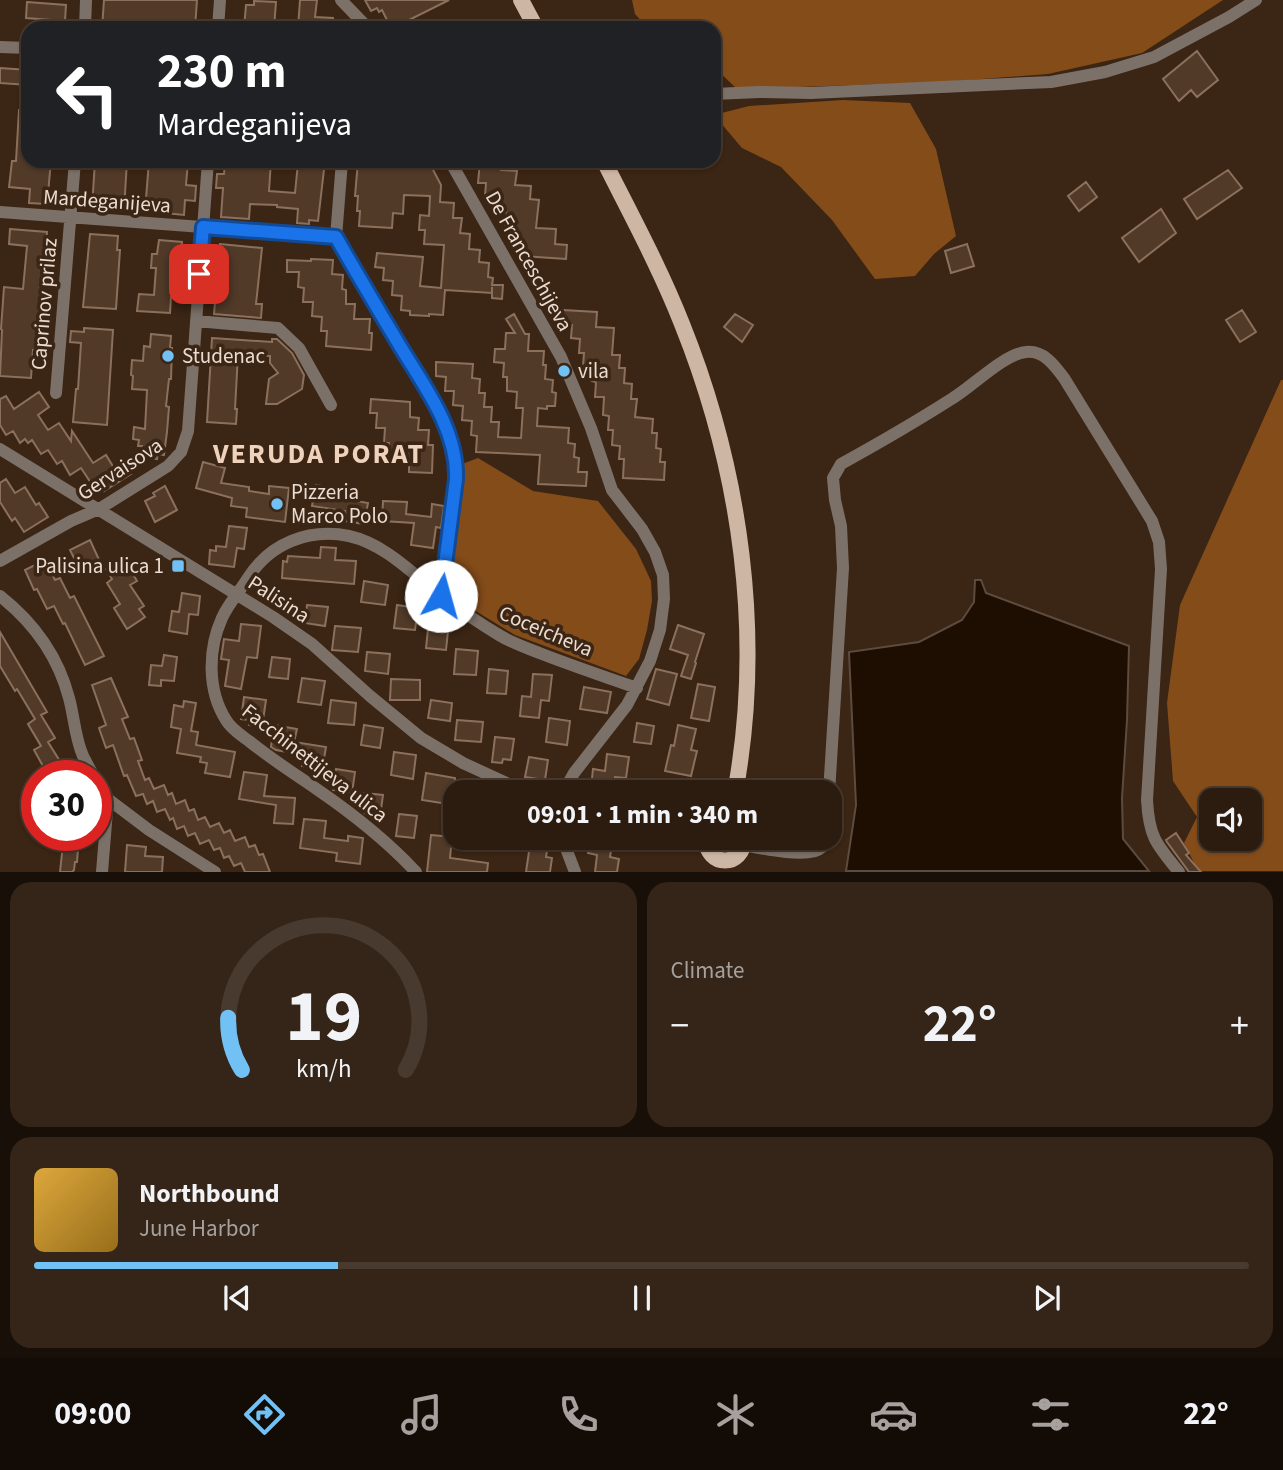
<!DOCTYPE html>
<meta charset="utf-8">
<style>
body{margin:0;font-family:"Source Sans 3",sans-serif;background:#342518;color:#f1f3f6;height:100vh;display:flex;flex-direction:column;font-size:26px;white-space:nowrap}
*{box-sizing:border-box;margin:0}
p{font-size:23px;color:#a6a19e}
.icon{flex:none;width:38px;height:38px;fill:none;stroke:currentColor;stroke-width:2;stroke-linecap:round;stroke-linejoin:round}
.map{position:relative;height:872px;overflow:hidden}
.drawer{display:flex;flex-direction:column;gap:10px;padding:10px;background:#180f08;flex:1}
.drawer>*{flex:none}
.banner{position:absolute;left:21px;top:21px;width:700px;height:147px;border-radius:21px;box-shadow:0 2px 5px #0004,0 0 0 2px #483a2f;background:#202124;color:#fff;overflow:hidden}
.buttons{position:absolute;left:1199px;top:788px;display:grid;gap:14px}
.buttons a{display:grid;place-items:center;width:63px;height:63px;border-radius:14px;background:#2c1c0f;box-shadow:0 2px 5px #0004,0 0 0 2px #483a2f;font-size:35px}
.speed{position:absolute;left:21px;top:760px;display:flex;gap:14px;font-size:35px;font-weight:700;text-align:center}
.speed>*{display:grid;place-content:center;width:91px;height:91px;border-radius:50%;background:#2c1c0f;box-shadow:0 2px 5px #0004,0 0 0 2px #483a2f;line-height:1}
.speed .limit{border:10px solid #d22;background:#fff;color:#111}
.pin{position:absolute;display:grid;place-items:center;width:60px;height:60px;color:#fff;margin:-30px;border-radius:14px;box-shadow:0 4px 10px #0006}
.me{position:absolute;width:77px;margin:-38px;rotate:7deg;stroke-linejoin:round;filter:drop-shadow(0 0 5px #0008)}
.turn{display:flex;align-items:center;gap:24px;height:147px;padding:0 21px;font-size:32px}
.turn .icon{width:91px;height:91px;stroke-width:2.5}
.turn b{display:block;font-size:49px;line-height:60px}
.big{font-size:52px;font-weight:700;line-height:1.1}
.drawer .widget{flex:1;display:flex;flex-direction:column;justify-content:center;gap:10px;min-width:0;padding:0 24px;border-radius:21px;background:#342518}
.drawer .dial{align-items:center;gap:0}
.dial svg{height:182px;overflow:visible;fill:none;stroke:#483a2f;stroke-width:7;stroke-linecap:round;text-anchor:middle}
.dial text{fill:#f1f3f6;stroke:none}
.song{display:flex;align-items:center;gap:21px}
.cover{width:84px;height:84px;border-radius:10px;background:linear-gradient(135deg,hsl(40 70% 55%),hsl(40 70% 35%))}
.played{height:7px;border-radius:4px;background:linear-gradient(90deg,#71c1f5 25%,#483a2f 25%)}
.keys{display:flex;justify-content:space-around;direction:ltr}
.heat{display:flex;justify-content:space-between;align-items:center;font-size:38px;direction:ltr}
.drawer .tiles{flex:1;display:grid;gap:10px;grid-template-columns:1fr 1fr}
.widget:last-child{grid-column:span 2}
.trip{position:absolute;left:443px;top:780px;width:399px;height:70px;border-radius:21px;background:#2c1c0f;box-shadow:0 2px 5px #0004,0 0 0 2px #483a2f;font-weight:700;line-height:70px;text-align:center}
.menu{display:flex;height:112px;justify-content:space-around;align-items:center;background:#120b06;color:#a6a19e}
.menu .icon{width:49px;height:49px}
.menu .active{color:#71c1f5}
.menu b{font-size:32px;color:#f1f3f6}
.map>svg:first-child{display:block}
.forest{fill:#844c19;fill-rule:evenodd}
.water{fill:#1e0d01;stroke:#5c4b3f;stroke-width:2}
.building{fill:#513a28;stroke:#8b715d;stroke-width:2}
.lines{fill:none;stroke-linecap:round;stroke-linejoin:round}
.minor{stroke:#7c7168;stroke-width:12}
.major{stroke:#ceb6a4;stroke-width:16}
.route-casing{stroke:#114b97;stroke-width:18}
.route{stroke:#1a73e8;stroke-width:12}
.poi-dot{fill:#71c1f5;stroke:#3b2514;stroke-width:2.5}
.labels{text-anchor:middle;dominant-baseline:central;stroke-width:7;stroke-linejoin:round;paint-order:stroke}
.street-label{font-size:21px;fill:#ebdcd1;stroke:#3b2514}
.poi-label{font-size:21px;fill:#ebdcd1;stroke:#3b2514;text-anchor:start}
.district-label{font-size:28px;font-weight:bold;letter-spacing:2px;fill:#efd2bc;stroke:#3b2514}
</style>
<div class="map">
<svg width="1283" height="872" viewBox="0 0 1283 872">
<rect width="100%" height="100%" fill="#3b2514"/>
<!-- forest -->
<path class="forest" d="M632,0H1223L1142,53L1048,74L942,82L737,89L714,67V28H648L635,14Z
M843,100L910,103L936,149L956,236L934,254L915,276L875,279L832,220L781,167L742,148L714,115L749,106Z
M1281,380H1283V871H1198L1184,843L1197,817L1173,781L1167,703L1180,605ZM1211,800H1250V838H1211Z
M478,458L533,491L598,501L636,549L651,581L652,601L647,630L639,659L626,676L515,635L448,594L463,479L462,464Z"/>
<!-- water -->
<path class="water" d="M975,580H981L986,593L1129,646L1127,720L1122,798L1123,839L1149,871H846L856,805L849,652L919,642L962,620L974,602Z"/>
<!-- building -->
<path class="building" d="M104,0H197L195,28H102Z
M300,0H317L315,17L333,18V28H298Z
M365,0H449L393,28H391L382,10L379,12L377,8L371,11Z
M254,1L276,2L274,28H244L246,5H254Z
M27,2L66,5L65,21L26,18Z
M1197,51L1218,80L1197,97L1191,90L1179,101L1163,79Z
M0,68L28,70V85L0,83Z
M19,110L28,111V161H51L47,204L29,203L30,189L9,187L12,161H16Z
M95,161H127L124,210L92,208Z
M149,161H188L186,185L196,186L195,201L185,200L184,215L145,211Z
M225,161H271L269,191L295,193L298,163L302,164V161H325L318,221L309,220V224L297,223L298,209L277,207V205L250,204L249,219L221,217L223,188H216L217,174H224Z
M358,161H403L402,163L430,164L441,185L440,202L454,203L453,218H462L460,233L470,234L469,249L480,250L479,262L489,263L488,277L493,278L492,285H503L502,299L492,298V287V293L445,290L443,315L429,314V316L410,315V311L401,310L402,296L392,295L393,281L383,280L384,268L375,267L377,253L423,257L420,286L441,288L444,245L424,244L425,230H419L420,215L429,216L430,196L404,195L403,214L393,213L392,228L359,226L360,211H357L358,196H355Z
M480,161H502L501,170L517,171L515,185L531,186L530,199L539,200L536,228L556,229L555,244L567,245L566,259L522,256L523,242H514L515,227L505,226L506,212L495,211L496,197L485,196L486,183H478Z
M1228,170L1242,188L1197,219L1184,199Z
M1086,182L1097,197L1079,211L1068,196Z
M1161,209L1176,233L1139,262L1122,238Z
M10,229L47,232L42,290L44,291L41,333H39L38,350H33L31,378L0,376L2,330L1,329L4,287L23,289L27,246L9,244Z
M90,234L118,236L117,250H120L116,309L83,307Z
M159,240L182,242L178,285H175L174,297H171L170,313L137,311L139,294L154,295L156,268H151L152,254H157Z
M220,244L262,248L256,304H262L261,318L214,314Z
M967,244L974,266L951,273L945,251Z
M311,259L333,260L332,274L343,275L342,289L346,290V304H355L354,319H370L369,333H372L371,350L326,346L327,331H321L322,317L312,316L313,302H303L304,288L298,287L299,272H287V260L311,261Z
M563,310L597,312L596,327L614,328L612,355H620L619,368H625L624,383L632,384L631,399H637L635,417L653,419L652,433H657L656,448L661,449L660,462H665L664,480L623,478L624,459H619L620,446L612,445L613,430H608L609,416L603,415L604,397H595L596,382L591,381L592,366H583L584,353H579L580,339L571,338L572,325H562Z
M1242,310L1256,332L1240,342L1226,320Z
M514,314L525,334H529L528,351H544L543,365H546L545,379L553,380L552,392L556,393L555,406H547V409L538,408L537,426L569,428L568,443L575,444L574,457L579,458L578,472H587L586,486L538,484L540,455L476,452L477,436L471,435L472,421L462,420L463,406L453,405L454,391H445L446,377L436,376V362L473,364L472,378L480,379L479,393H485L484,407H492L491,422H499L498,437L521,438L523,408H516L517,392L507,391V377H503L504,363L494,362L495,349H505L506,333H515L506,319Z
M735,314L753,325L742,342L724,327Z
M84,328L113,330L107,425L73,422L76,389H78L81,343L70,342L71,331L84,332Z
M151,334L171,336L170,348H172L171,379H169L166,406L169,407L167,432L164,455L158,454L157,459L147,457L148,453L141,452L142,446H138L139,440L133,439L134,427L145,429L147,390L132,389L133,376L131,375L132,360L143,361L144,346L150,347Z
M212,338L272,342V339H277L292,353L304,375L302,389L277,404H266L269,379L278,373L270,363V356L238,354L235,409H237L236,424L207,422Z
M39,392L49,407L38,415L48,430L59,423L71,441L72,431L93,463L106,455L114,468L123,462L131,474L104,491L97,479L91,483L81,468L70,475L62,461L57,464L48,450L41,454L32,440L28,443L25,439L20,443L13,431L6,435L0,425V399L6,396L14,409Z
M371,399L410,402V417L419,418L418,430H429L428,445H433L432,473L409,472V460L388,459L389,443H384L385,428H376L377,413H370Z
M203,462L225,468L221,483L249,487V491L269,494V486L289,488L285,522L246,517L247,508L231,506L232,498L196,488Z
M6,479L15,493L25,487L36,505L39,503L48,517L24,532L15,518L12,521L0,502V483Z
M316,485L335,488L333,497L368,503L364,524L344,521L345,511L312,506Z
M165,486L177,510L155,522L145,501L155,496L153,493Z
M383,501L407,502L406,514L431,517L432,504L444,506L441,528L436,527L433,548L411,545L414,523L382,521Z
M229,526L247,528L244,549L237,548L234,567L209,564L210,550L216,551V546L226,547Z
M90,540L101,564L82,574L70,550Z
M321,547L336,548L335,560L356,561L354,584L282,578L283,561L287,562L288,556L320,558Z
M123,558L137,581L130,585L144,606L139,609L145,617L127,629L114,608L120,604L107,583L112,579L106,569Z
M45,560L55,580L60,578L70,598L74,596L104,656L85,665L65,623L63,624L54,606L47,609L37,589L34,590L25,570Z
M364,581L388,585L385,605L361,602Z
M182,593L200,596L198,615L189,614L187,634L169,631L172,611L179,612Z
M307,605L328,607L325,626L305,623Z
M397,605L418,608L415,630L394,628Z
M241,624L261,626L257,658L247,657L241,689L225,686L229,660L221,659L224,639L239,641Z
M678,625L704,634L695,662L696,663L691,679L681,676L688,655L670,649Z
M335,626L361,628L358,652L332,650Z
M428,629L448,631L446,650L426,648Z
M0,632L47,712L41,715L55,738L48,742L63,766L58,769L62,775H48L34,750L41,746L28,724L35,719L17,689L15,691L0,666Z
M456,649L478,651L476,675L454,674Z
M367,652L390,654L388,674L365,671Z
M164,655L177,657L174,681L161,680V686L149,685L151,665L162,666Z
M272,657L290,659L288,679L269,677Z
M489,669L508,671L506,694L487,693Z
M656,669L677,674L669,705L647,699Z
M533,674L552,675L549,701L541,700L539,718L520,716L522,696L531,697Z
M111,678L128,717L122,719L130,739L134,738L142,760L138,761L145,780L149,778L154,789L164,785L168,795L172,793L176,804L185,800L189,811L194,809L198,820L205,817L210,827L219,823L224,833L230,830L235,841L245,837L249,847L255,845L259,855L263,854L270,872H245L241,863L234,866L229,856L224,858L220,848L214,850L209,840L200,844L195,833L188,836L184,826L177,829L173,818L170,820L165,809L157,812L153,801L147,804L143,794L136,796L127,775L124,776L113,745L106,748L99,728L106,725L92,685Z
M302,678L325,681L321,705L298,702Z
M391,679L420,680V700H390Z
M698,684L715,687L709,721L691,718Z
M584,687L611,692L607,713L580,709Z
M244,697L266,700L262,727L249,725L250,720L241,719Z
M331,700L356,703L354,725L328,723Z
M431,700L452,703L450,721L428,718Z
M184,701L196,703L191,731L198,732L196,745L235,752L230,777L205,773L207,763L200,762L201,757L177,753L181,729L171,727L174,705L183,707Z
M549,718L570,721L567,745L546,742Z
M457,720L483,722L481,742L455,740Z
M637,723L654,726L651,744L634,742Z
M274,725L297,729L294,742L326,747L322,770L302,766L304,755L276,750L271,747Z
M364,725L383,728L380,748L361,745Z
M678,725L696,729L691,750L697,751L691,776L665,771L671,745L674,746Z
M495,737L514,739L511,760L503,759L502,763L492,762Z
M394,752L416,755L413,779L391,775Z
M607,754L629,757L626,778L615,777L613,791L591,788L593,769L605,771Z
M529,757L548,760L545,780L525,777Z
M336,769L355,772L352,793L333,790Z
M244,772L267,775L264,796L295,798L293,824L274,823L276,805L239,799Z
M426,773L455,778V805L422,800Z
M364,793L383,795L380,817L367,815L362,811Z
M399,814L417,816L414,838L396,836Z
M304,819L326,821L324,838L348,841V836L363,838L360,864L336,861L337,853L300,848Z
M1176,833L1189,853L1186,855L1201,872H1189L1167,842L1166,840Z
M64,835H79L77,862H75L74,870L72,872H60Z
M431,835L452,837L450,858L488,863L487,872H427Z
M531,838H549L546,857L552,858L550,872H526Z
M591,838H613L610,857L619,859L617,872H595L597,855L588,853Z
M127,845L146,847L145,856L163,857L162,872H125Z"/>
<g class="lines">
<!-- minor -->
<path class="minor" d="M341,0L368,28
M85,28L86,0
M218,28L220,0
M0,47L28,48
M714,94L759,92L811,93L1051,82L1105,72L1154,57L1229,17L1256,0
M342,161L336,237L444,421L450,437L454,451L456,465V479L441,596
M450,161L561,357L591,428L612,490L642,529L655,552L663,575L664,599L660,630L650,661L627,705L574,773L569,782L565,793
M0,212L336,237
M196,321L278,328L299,348L331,405
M56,393L75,161
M0,449L273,617L312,644L370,696L421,738L463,763L528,793
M0,561L71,521L99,509L168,466L181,452L188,431L208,161
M0,596C33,622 58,656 69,698C74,716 75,738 83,756C86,762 90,769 93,775
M96,780L108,799L149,830L215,872
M829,793L843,568L841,526L835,500L833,478L841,464C879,443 917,421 953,398C973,386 1004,354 1026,352C1044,350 1055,366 1064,378L1152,521L1159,542L1161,569L1147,800C1149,837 1156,844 1179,872
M562,838L575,872
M744,845C759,848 810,859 821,848C824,846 825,842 826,838
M102,872L108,799
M416,872C387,841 353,814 318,790C295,774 271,759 249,741C241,735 231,729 226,720C207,690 208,649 222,618C228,604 240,591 248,578C270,543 309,528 349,536C385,544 413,574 441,596C460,610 479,623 499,635C512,643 527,648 542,654C573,666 605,677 637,688"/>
<!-- major -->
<path class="major" d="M521,0L536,28
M604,161C631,215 660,268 682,324C741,471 764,636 735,793
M706,838C706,868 744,868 744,838"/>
</g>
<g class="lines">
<!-- route casing -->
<g class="route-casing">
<path id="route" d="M199,274L203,227L336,237C356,272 376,306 397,341C421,382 458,428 456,479L441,596"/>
</g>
<!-- route -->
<use href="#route" class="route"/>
</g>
<!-- markers -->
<g class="poi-dot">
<circle cx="168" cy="356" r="7"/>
<circle cx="564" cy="371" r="7"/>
<circle cx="277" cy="504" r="7"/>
<rect x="171" y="559" width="14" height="14" rx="3.5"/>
</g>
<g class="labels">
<!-- street labels -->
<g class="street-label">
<text transform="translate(107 201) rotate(4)">Mardeganijeva</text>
<text transform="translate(529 261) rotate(61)">De Franceschijeva</text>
<text transform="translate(44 304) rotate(-85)">Caprinov prilaz</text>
<text transform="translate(120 469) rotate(-33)">Gervaisova</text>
<text transform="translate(279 599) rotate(33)">Palisina</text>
<text transform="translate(546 631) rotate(23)">Coceicheva</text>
<text transform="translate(315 763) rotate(38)">Facchinettijeva ulica</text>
</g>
<!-- poi labels -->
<g class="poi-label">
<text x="182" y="356">Studenac</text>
<text x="578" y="371">vila</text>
<text x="291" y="492">Pizzeria<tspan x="291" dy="24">Marco Polo</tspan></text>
<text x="164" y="566" text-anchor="end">Palisina ulica 1</text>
</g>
<!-- district labels -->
<g class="district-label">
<text x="319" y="454">VERUDA PORAT</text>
</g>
</g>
</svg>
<div class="buttons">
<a><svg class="icon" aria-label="sound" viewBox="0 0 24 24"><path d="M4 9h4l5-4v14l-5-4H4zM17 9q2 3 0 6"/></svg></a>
</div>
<div class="speed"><div class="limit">30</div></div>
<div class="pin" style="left:199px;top:274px;background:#d93025"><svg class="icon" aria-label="arrive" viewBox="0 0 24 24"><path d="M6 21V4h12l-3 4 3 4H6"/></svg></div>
<svg class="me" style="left:441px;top:596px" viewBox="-20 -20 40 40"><circle r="19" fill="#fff"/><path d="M0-13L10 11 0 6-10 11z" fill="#1a73e8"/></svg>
<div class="trip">09:01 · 1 min · 340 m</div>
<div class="banner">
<div class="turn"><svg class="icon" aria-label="left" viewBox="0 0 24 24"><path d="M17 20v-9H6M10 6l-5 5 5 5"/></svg><div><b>230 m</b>Mardeganijeva</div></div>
</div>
</div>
<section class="drawer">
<div class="tiles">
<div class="widget dial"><svg viewBox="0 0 100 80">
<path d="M14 69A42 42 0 1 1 86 69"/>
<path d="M14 69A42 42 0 0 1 8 46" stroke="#71c1f5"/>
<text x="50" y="56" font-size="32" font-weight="700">19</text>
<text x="50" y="72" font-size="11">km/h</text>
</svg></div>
<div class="widget"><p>Climate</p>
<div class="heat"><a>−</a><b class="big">22°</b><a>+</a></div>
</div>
<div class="widget">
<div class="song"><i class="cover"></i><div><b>Northbound</b><p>June Harbor</p></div></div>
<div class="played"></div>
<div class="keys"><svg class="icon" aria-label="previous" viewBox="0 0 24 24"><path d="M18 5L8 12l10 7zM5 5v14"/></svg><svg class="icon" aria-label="pause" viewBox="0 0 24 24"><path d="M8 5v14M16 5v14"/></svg><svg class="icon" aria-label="next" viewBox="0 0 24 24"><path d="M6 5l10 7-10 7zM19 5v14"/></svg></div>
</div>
</div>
</section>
<nav class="menu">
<b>09:00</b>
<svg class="icon active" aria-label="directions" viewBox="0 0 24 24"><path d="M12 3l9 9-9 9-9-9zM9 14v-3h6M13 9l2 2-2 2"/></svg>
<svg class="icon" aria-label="music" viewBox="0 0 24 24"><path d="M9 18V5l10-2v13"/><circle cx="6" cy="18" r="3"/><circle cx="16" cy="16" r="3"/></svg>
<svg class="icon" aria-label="phone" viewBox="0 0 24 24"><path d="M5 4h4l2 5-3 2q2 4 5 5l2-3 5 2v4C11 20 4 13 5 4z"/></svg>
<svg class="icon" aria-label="climate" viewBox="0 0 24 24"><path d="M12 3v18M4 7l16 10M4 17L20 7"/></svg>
<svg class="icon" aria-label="car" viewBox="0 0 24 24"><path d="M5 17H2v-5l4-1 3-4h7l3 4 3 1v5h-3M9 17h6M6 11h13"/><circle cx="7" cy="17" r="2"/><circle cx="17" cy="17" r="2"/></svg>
<svg class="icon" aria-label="filters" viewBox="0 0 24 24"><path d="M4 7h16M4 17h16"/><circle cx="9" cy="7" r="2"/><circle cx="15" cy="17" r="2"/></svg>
<b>22°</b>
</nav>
